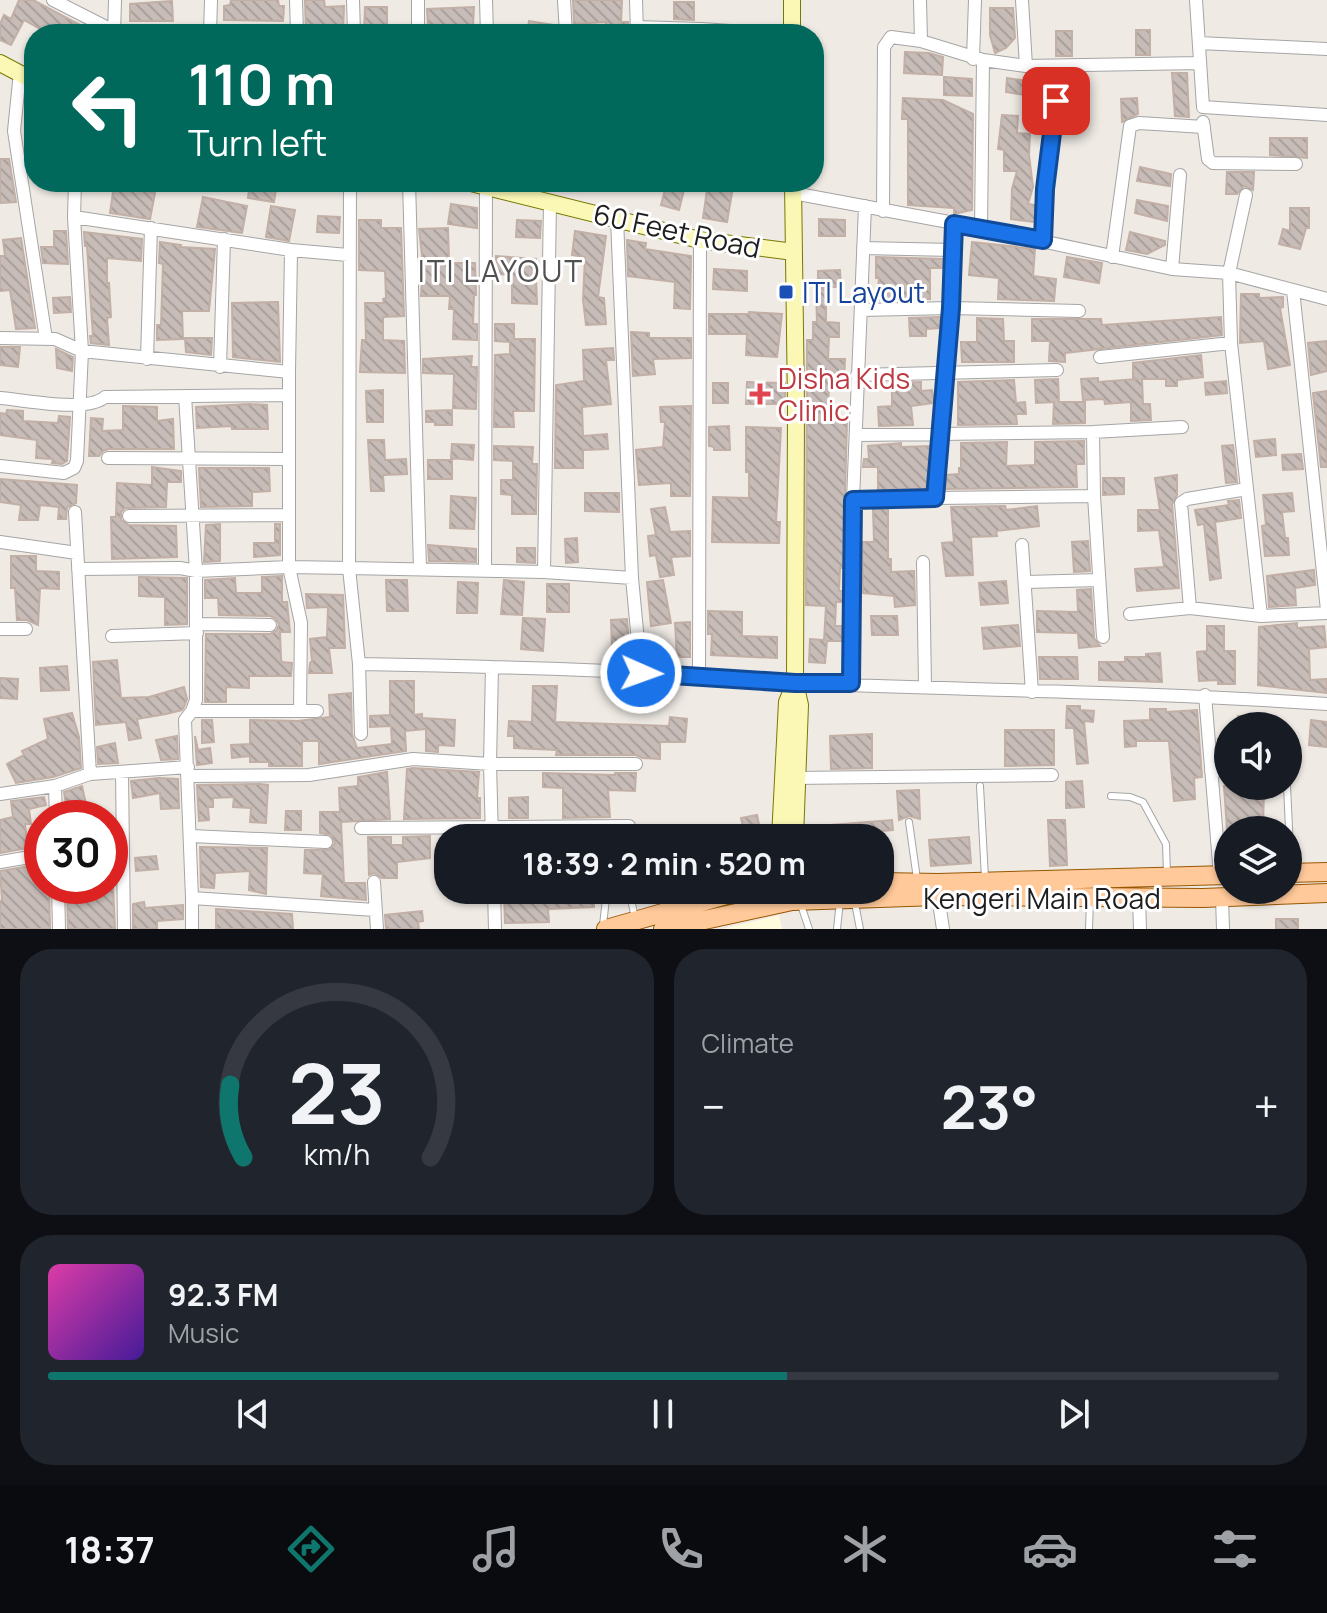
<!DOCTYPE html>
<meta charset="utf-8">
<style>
body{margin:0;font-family:Manrope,sans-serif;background:#20242c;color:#f1f3f6;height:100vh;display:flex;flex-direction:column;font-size:30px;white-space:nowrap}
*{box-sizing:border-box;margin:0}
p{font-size:26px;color:#9ea1a6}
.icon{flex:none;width:44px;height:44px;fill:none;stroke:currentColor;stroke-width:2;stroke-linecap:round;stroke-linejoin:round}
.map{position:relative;height:929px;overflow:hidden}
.sheet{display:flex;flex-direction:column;gap:20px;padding:20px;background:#0d0f14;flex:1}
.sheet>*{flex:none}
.banner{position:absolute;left:24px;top:24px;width:800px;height:168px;border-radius:32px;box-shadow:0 2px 6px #0004;background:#00695c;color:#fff;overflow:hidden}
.tools{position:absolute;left:1214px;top:712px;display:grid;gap:16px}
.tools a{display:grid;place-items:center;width:88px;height:88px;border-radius:50%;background:#171b24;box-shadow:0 2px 6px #0004;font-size:40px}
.speed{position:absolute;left:24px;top:800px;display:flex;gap:16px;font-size:40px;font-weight:700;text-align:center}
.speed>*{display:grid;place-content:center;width:104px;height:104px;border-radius:50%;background:#171b24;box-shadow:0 2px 6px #0004;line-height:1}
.speed .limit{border:12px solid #d22;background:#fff;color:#111}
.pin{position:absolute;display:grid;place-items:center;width:68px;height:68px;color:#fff;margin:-34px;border-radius:16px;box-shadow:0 4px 12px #0006}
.me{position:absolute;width:88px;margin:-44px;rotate:92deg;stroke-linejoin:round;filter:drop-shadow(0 0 6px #0008)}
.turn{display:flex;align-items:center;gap:28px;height:168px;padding:0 32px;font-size:36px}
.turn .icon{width:104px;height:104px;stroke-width:2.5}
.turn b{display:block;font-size:56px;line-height:68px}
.big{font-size:60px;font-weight:700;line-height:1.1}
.sheet .card{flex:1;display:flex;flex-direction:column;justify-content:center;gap:12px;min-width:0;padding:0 28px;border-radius:32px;background:#20242c}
.sheet .dial{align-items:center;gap:0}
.dial svg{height:208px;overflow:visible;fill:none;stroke:#363941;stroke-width:7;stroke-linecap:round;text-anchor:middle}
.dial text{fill:#f1f3f6;stroke:none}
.song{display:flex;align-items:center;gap:24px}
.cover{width:96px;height:96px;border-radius:12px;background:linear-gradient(135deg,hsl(320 70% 55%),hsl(260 70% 35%))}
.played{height:8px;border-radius:4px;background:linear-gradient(90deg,#0f766e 60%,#363941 60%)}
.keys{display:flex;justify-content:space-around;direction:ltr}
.heat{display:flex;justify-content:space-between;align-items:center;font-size:44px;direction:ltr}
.sheet .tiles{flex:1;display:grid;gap:20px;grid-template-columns:1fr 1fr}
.card:last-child{grid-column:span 2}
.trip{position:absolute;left:434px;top:824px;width:460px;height:80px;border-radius:32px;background:#171b24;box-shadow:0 2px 6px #0004;font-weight:700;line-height:80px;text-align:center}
.dock{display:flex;height:128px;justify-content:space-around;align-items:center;background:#090b0e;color:#9ea1a6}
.dock .icon{width:56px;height:56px}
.dock .on{color:#0f766e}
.dock b{font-size:36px;color:#f1f3f6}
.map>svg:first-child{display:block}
.education{fill:#fffcdd}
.building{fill:url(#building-back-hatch);stroke:#c2afa6;stroke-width:2}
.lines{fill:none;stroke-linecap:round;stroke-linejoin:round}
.lane-casing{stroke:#a5a5a5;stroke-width:8}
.street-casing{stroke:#a5a5a5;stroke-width:14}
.secondary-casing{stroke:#777901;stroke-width:18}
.primary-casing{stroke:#985700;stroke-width:20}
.lane{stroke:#fff;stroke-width:6}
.street{stroke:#fff;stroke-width:12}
.secondary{stroke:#fbf8b6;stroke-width:16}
.primary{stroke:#ffc99a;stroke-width:18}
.route-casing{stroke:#114b97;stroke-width:20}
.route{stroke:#1a73e8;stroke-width:14}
.transit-dot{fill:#1a4fb4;stroke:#fff;stroke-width:3}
.health-dot{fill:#e0444e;stroke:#fff;stroke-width:3}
.labels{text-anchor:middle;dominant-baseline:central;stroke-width:6;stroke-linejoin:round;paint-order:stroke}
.street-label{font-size:28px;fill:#1e1e1e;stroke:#fff}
.transit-label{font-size:28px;fill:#164399;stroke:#fff;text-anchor:start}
.health-label{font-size:28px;fill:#be3a42;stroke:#fff;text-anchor:start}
.neighbourhood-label{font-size:30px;letter-spacing:2px;fill:#515151;stroke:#fff}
</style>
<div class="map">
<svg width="1327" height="929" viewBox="0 0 1327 929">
<defs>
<pattern id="building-back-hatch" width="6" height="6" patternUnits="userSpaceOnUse" patternTransform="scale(2)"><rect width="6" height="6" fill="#c7bcb7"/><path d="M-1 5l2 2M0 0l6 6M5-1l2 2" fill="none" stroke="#aaa19d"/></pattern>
</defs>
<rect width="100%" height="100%" fill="#efeae4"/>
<!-- education -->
<path class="education" d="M779,915L782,929H722Z"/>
<!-- building -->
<path class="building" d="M19,0H33L97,34H49L24,20L11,45L0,40V24L4,15L11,19Z
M231,0H278L279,6H284L283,21L224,20V6L230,5Z
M305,0H324L325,7L344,6L343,34H306Z
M573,0H622L621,22H628V34H605L606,22L574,24Z
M172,1L173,21H130V4Z
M674,2H694V20L674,19Z
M365,7H387V34H364Z
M474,7L473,26H428L427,9Z
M990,8H1013L1015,38L1006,48L995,53L990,35Z
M529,21L554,25L553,34H527Z
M1136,30H1150V55H1136Z
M1056,31H1072V56H1056Z
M905,52L929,53L943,57L942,75L904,73Z
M1172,73H1187L1189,117L1175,116Z
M944,77L972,79V96L944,95Z
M1007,78L1033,82L1031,96L1006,92Z
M903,98L943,100L973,114L972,210L954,214V208L908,205V119H902Z
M1137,98L1138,114L1122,122L1121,99Z
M1002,115L1018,116L1017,133L1030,134L1029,155L1033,187L1028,204L1035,205V222L1011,219L1012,189L1017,171H1004V150L998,149Z
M1270,138H1307V158L1270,155Z
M0,159H9L16,202L0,203Z
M1140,167L1171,174L1170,186L1137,181Z
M1227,172H1254L1253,190L1244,186L1237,194H1226Z
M250,182H277L274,202L248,198Z
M667,182H686L679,210L661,205Z
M708,183L733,187L727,222L703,218Z
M114,185L155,193L150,219L110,213Z
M203,197L247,206L242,233L197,227Z
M1137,200L1168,206L1167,221L1135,213Z
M451,204L477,208V228L448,224Z
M271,206L295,210L289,241L266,237Z
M1290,208H1309V228H1306L1300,249L1279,244L1283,229L1290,231Z
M318,216L340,217L339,233L317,232Z
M819,219L845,220V236H819Z
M359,220H381V228H401L404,316L383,317V340L404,341L405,373L360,372L362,340H366L365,303H384L383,299L386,298L385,271L359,270Z
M517,220L541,221L540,238L516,237Z
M448,228L449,263H475L476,295H474L473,324H477V340L453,339L454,309H449L450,296H421L423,264L419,229Z
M54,231H66L68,264L43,263L41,247H54Z
M575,231L606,236L598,297L604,298L606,324L586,325L583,300L585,257L572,255Z
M84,232L142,239L141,261L107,258V283H109L111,317L107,318L109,345L91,343L90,336H93L87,246H85Z
M1130,232L1165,241V245L1147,254L1126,250Z
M21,238L35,328L16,329L10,290L0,291V256H5L3,240Z
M627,240L646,243L645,249L691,256L690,309L674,308L675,282L628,276Z
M160,242L181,245L180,247L215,249L209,311H182L183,339L157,340V325H161L163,264L159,263Z
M972,242L1035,249L1033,276L1056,279L1054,301L998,299L999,278L969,275Z
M496,256L536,259L534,278H536L537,304L512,303V276L495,273Z
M876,257L944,259L943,268H930V299L877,300L879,278H876Z
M1067,257L1102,263L1099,283L1064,277Z
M714,269L747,271V291L713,289Z
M840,270L841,287H818V271Z
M816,289H826V322L839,323V337H829L828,359H845L844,381L829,380L828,420L847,421L843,568H840L839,591H843V602H836L835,626H843L842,641H827L825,663L809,662L810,639L824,640L826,606L806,605L807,340H813V322H817Z
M1241,294H1259V298L1283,297V307L1280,308L1290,365L1268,369L1264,341L1240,343Z
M70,297L71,312L54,313L53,298Z
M278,302L280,362L233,357L232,303Z
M749,312L782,314L777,357L746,355L747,334H709V314H749Z
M941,317L940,328L926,329V336H910L909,318Z
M1221,317L1222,335L1065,353V362L1049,361L1050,341H1032V319H1101L1102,325Z
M977,318L1003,319L1004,341H1014V362H962L961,342H977Z
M495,324H514V339H535L534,411H513L514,427H494L495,355L510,354V342L495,341Z
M631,332L649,333V338H691V358L653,359L655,374L633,376Z
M185,338H212L211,355L186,352Z
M1327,341V371L1311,375L1308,343Z
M0,347H20L18,367L0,365Z
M613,348L614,360H606L611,404L582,407L583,436L607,434L608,449L583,450V468H555L556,385L584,381L583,350Z
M56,349L73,357L72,371L57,368Z
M1201,355L1203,377L1177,380V386H1166V379H1142L1143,404H1150L1151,420L1131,421V402L1105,404L1104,399L1083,400L1081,379L1098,378V382L1138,379H1133V363Z
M472,356L471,367H477L476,409L453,408L454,374L423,373V359Z
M1058,379L1059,402H1085V423L1053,424L1054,402L1036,403L1035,380Z
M1014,380L1016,403L1025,402L1026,414H1016L1017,424L958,425V382Z
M1226,381L1227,393L1206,395L1205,383Z
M747,382L785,383V404H746Z
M921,382V391L932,390L934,403L911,406L913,425L879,426L878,407L892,406V383Z
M713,383H728V403H713Z
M383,390V422H367L366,391Z
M1327,391V467H1321L1313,393Z
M249,404L267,405L268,429H232V426L197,428L196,407Z
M123,406L157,407V421L173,419L174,449H108L103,451L99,456H89L91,418L103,419L102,431L123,430Z
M691,406L690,496H671V483L639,485L636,450L663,447L665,422H661L660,407Z
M7,410L23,411V421L58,423L59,416L70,417L67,461L62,464L52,463L53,459L36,458L37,440L0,435V413L6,414Z
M452,410V425H435V422H426V411Z
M729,426L730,450H714V447L709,446V427Z
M746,427L781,428L776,522H780L779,543L712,542L713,497L749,498V472H746Z
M1275,439L1276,455L1256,457L1254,441Z
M368,440H384L385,460L406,459L407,474L383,475L384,491H371Z
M1084,441V464H1076L1077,487L945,489L946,475L959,474V468H961V443L1007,442L1006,466L1035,465V442Z
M901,443V447L930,446L927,489L878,490V467H863L864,459H869L868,446Z
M452,444L474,445L473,460L451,458Z
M1233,445L1237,482L1226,483L1222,446Z
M494,446L533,447L532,464H537L536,514H512V495L501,494V480H513V461L494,460Z
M1301,454L1303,469L1283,470L1282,455Z
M428,460H452V479H428Z
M152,467L181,471V482H167L166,507L125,508L121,512V520L129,525L176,526L177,557L112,559L111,517H116L117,483L152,485Z
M199,468H269L270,491L252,492V506L201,507Z
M1177,475V495L1172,504L1179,588L1137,591L1135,569L1164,567L1159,530L1138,531V510H1160L1155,478Z
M1103,478H1124V494L1103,495Z
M0,479L77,485L76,503L67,507L66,519H58L59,507L40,505L38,520H19L21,505L0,502Z
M585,493H619V512L585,511Z
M1292,493L1294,511L1282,512L1285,538H1288L1289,555L1265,556L1262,526L1266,525L1263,495Z
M451,496L476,498L474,529L450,528Z
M1239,500L1241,518L1215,522L1221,578L1210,580L1204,524L1198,525L1195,510L1229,505L1228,501Z
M1005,506L1006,510L1037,506L1039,526L996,531L997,536L971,537L973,575L946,576L942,543L954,542L951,507Z
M665,507L670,532L690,531V556L671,557L674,575L660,577L656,555L650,556L648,536L656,535L651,509Z
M888,508V559H891V572L914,571L915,605L895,607L894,596L863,593L862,542H874L873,509Z
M220,524V561L204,562L206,525Z
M275,524H280V555L254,557V543H275Z
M577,538L578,562L566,563L565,539Z
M1088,541L1090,571L1074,572L1072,542Z
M428,545L476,549V562L429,561Z
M517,548H535V563L517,562Z
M11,556H36V571L59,572V589L40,588L38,625L27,620H17L15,588H11Z
M1314,570L1315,585L1295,588L1296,605L1269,607L1267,576Z
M282,576V602H287L290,632H280L281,659L282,662L292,663L291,676H249V688L226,687V702H205L206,634H270L277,630L279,624L275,618L270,616L219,615L218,598H205V580L235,578L236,593H262V577Z
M139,577L187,578V624L165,625V597L139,596Z
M386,580H407L408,611H387Z
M504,580L524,582L522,615L501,614Z
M663,580L671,623L651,626L647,582Z
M1006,581L1008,603L981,605L979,583Z
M458,582L478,583L477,613H457Z
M547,584H569V612H547Z
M1091,589L1094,638L1100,646L1079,648L1078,633L1037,632V611L1078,612L1077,590Z
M306,594L343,595L345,648H329L332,673H309L310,663L312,661L310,639L327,637L328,607L307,608Z
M708,611L742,612V636L777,637V658L711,655L712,634H708Z
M871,616H897L898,635H872Z
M523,618L545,619L543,651L521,649Z
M627,619L629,646H612L611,620Z
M690,622V657H677L675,623Z
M1297,623V628L1324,626L1326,647L1309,649L1310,680L1327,679V693L1258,685L1259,627Z
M1018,625L1020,646L984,649L982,628Z
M1207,626H1224V651H1235V684H1218V680L1199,681L1197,652L1207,651Z
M1160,653L1162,682L1099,680V662H1125V657H1146V654Z
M1039,657H1077L1078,679H1040Z
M117,660L121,698L149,697L184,687L187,699L184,707L182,710L166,714L137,719L141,738L129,740L126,722L96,725L93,662Z
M67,666L69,690L41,691L40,668Z
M0,678L18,679L17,699L0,698Z
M390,681H414V715L422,714V718L455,720L454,746L438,745V752L426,751V729L405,731L406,751L319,764V741H302V766H269V762H250V756L232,758L231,745L250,744V720L298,721L330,717L329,695L351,693L352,734L357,748L392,744L391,726L370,727V716L390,715Z
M533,686H557L555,722L669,726L670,717L687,719L685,742H660V759L643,758L636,755H556L557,750L514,748V736H508L509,721L532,722Z
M1067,706H1080V710L1094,711L1093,722L1084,721L1088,763L1077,764L1074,728H1066Z
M1150,709H1166V712L1197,710L1202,777L1194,778L1195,799L1174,801L1169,741H1136V746L1125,747L1124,721L1150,720Z
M72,713L79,737L81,768L53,777L16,783L7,764L24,755L22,751L48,739L44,719Z
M1238,716H1262V726H1238Z
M202,720H212L214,742L202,743Z
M1311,720L1327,722V747L1309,745Z
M1005,730H1054V765L1005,766Z
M872,734V768L831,769L830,736Z
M177,736L178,759L161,760L156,740Z
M195,736L198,750L210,748L212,763L197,765Z
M1218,739H1228V761H1220Z
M115,743L118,763L98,764L97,747Z
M413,768L479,772L477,798H480V818L404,819L407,769Z
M387,772L390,819L341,822L344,883H365L366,900L321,896L323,874L304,873L305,850H329L335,843L331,835L320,833V812H340L339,788L358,786V777Z
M543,773L615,775V773H636L635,791L608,790L610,817L563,818V788L543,787Z
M159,778L178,779L179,808L161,809L160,793L133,798L131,781Z
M1082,781L1084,807L1066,808V782Z
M260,784L268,785L266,823L250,822L251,808L233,807L234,797L213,798V807H208L209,820L199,821L197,785Z
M82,786L89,818H68L64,792Z
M1224,786H1264L1263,830H1227Z
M919,790L920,819L909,816L899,820L897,791Z
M44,797L46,805L29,809L31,824H25L28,848L0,853V820L13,817L11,801Z
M528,797V818H509V798Z
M286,811H301V830H285Z
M757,815L761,834L746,838L741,818Z
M892,820L893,830L831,835V825Z
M1048,820H1065L1067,865L1050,866Z
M430,836V858L397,862V878H382L374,873L369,875L368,837H391V845H403V837Z
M969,837L971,863L931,866L929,840Z
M200,847L267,848L266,894L249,890L250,871L215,873L214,888L201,887Z
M156,856L158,869L136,871L135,858Z
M42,864V886H49L50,929H0V901L2,900L0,871Z
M95,886H113L115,929H68L67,892L96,890Z
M504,890H593L594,907L548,909L549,922L505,923Z
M144,902L145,908L183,905V919L157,921V929H133V904Z
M216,909L292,914L293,929H216Z
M422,911L423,921L418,922L419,929H386L385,915Z
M1276,919H1298V929H1276Z"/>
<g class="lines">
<!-- lane casing -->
<g class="lane-casing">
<path id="lane" d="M980,786L985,878
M1287,786L1291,870
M1111,796L1130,797L1143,802L1166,844L1167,874
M909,822L917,879
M666,828L668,838
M629,890L635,918
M674,890L676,905
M855,903L860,929
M801,905L809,929
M603,925L607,890
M837,929L840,901
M1089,929L1090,901"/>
</g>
<!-- street casing -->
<g class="street-casing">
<path id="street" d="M53,0L114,31
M296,0L297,34
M353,0L354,34
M418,0V34
M486,0L487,34
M564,0L566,34
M636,0L637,33
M920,0L921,41
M1022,0L1026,66
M1196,0L1203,107L1327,115
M637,27L701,29V34
M701,29L776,34
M114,34L115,0
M210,34L211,0
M1199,43L1327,49
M973,59L975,0
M20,72L14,131L46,339
M1203,122L1208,159L1213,163L1296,164
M350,182L349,568L544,572L632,578
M409,182L420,569
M793,193L981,228L1172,269L1229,273L1327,299
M1246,195L1229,273L1231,343L1261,616
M883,211L884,47L891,37L921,41L983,60
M74,217L291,250L348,255
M617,219L632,578L641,673
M981,228L983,60L1026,66L1200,63
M1043,240L1045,189L1056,101
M863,248L953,250
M1112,257L1130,126L1139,123L1204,127
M1172,269L1180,175
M1293,290L1327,610
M861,310L951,308L1079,311
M0,338L55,339L82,351L289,372V567L349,568L359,664C472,666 585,669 698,675C730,677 762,681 795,683C972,690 1150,692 1327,704
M1100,357L1231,343
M147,359L151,228
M220,367L224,239
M289,372L291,250
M857,375L1057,370
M185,396L196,571V700L192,711L185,720L192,898L375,910
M0,398C26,400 86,413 105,397L289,395
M856,435L1093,432L1182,427
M108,458L288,459
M0,466L64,473L74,468L77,461L82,351L74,217L75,182
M1094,496L1103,637
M935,498L1094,496L1093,432
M853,500L935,498L951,308L954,224
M75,512L90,774
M129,516L288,515
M0,542L77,553
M1022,545L1032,692
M923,562L925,686
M78,569L180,568L196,571L289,567L301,623L300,711
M485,571L486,182
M544,572L550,202
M1026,582L1099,580
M1190,608L1261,616L1327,613
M1130,614L1190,608L1181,503L1187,499L1247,489
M197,624L270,625
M0,629H26
M112,636L197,633
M359,664L361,734
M492,667L490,764L492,838
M699,675L700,240
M851,683L853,500L865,206
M1205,695L1220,875
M192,711H317
M1211,771L1228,770
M122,773L124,929
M189,776L309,775L413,759L490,764H636
M791,778L1052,775
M55,786L56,818
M0,794L55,786L90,774L188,767
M361,828L629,826
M191,836L326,842
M0,862L42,855
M374,882L377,929
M58,886L59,929
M494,890L495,929
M938,896L943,929
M1222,897L1223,929
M192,898V929
M1139,898L1140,929"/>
</g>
<!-- secondary casing -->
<g class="secondary-casing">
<path id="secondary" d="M792,0V34
M0,63L34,81
M467,182L700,240L794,252
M793,182L796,406L795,683L800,705L795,838
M780,838L787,702L795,683"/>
</g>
<!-- primary casing -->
<g class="primary-casing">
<path id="primary" d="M1288,873L1327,872
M880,882L938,883L1228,875
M606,929L744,890
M663,929L792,901L938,896L1203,898L1327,893"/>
</g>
<!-- lane -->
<use href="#lane" class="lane"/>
<!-- street -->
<use href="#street" class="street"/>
<!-- secondary -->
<use href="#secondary" class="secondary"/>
<!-- primary -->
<use href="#primary" class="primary"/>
</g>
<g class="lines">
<!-- route casing -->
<g class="route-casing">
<path id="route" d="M641,673L795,683H851L853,500L935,498L951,308L954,224L1043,240L1045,189L1056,101"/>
</g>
<!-- route -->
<use href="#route" class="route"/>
</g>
<!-- markers -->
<rect class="transit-dot" x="778" y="284" width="16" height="16" rx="4"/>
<path class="health-dot" d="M756 382h8v8h8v8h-8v8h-8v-8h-8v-8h8z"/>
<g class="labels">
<!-- street labels -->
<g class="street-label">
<text transform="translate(677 230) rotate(12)">60 Feet Road</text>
<text x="1042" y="898">Kengeri Main Road</text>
</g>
<!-- transit labels -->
<g class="transit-label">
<text x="802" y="292">ITI Layout</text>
</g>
<!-- health labels -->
<g class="health-label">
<text x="778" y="378">Disha Kids<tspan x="778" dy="32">Clinic</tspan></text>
</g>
<!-- neighbourhood labels -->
<g class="neighbourhood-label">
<text x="501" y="270">ITI LAYOUT</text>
</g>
</g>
</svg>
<div class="tools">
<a><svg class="icon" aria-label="sound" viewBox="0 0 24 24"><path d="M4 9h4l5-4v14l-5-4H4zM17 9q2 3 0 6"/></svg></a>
<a><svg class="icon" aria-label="layers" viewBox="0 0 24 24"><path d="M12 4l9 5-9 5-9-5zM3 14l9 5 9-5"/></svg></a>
</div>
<div class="speed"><div class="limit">30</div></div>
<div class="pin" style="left:1056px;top:101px;background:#d93025"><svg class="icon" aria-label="arrive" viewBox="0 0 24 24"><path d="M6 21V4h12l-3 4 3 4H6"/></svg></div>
<svg class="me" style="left:641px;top:673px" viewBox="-20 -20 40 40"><circle r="17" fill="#1a73e8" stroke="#fff" stroke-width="3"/><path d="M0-11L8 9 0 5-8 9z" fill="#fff"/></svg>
<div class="trip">18:39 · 2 min · 520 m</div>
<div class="banner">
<div class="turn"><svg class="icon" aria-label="left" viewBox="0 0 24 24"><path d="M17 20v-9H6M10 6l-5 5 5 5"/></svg><div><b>110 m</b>Turn left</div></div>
</div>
</div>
<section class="sheet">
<div class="tiles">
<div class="card dial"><svg viewBox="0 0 100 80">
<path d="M14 69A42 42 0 1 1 86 69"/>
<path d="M14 69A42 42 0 0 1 9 41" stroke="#0f766e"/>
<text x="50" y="56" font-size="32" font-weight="700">23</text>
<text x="50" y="72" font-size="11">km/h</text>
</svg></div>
<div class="card"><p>Climate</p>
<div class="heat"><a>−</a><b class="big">23°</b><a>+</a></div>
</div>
<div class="card">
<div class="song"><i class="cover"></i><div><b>92.3 FM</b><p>Music</p></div></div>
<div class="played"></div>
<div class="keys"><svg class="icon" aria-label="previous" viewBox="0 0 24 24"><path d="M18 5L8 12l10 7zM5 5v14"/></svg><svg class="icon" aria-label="pause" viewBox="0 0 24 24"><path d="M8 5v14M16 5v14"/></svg><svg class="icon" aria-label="next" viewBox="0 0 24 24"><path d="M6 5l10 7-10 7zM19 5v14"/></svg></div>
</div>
</div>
</section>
<nav class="dock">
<b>18:37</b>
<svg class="icon on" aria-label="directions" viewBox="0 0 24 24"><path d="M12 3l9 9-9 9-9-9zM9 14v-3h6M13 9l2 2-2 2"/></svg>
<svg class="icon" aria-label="music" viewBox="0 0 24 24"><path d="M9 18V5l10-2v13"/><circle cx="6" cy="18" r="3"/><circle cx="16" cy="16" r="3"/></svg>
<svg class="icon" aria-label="phone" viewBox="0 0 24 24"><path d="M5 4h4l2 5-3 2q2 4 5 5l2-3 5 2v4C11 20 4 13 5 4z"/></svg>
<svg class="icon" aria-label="climate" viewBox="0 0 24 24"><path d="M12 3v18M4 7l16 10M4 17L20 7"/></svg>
<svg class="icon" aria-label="car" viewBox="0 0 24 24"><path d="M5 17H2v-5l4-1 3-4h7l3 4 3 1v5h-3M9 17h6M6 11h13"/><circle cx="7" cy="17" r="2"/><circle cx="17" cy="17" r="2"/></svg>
<svg class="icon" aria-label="filters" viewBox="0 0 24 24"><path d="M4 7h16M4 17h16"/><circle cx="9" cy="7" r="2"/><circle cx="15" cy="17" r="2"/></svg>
</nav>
